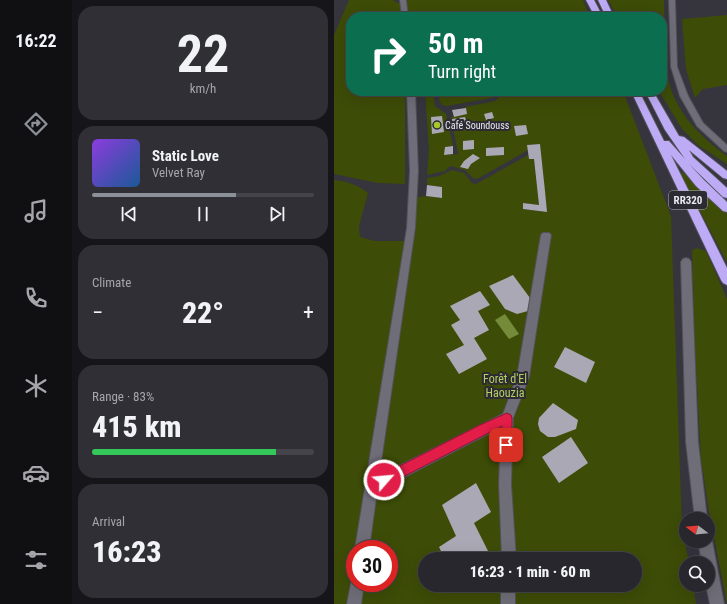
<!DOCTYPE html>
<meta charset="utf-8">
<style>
body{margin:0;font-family:"Roboto Condensed",sans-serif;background:#302f36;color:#f1f3f6;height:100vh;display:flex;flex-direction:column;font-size:15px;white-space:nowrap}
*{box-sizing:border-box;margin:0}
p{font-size:13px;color:#a5a5aa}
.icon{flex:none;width:22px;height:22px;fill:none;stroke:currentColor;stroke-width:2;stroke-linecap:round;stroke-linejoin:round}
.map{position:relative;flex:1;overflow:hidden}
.side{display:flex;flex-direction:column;gap:6px;padding:6px;background:#161519;width:262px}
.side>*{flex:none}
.banner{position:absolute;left:12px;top:12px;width:321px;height:84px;border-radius:16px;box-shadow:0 4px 16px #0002,0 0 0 1px #44444a;background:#0b6e4f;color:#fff;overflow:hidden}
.needle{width:26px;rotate:286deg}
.fabs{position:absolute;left:345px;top:512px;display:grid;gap:8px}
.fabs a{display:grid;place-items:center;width:36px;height:36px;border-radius:50%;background:#28272e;box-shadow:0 4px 16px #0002,0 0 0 1px #44444a;font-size:20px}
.speed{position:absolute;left:12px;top:540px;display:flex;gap:8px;font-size:20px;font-weight:700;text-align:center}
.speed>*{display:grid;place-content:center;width:52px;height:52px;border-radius:50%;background:#28272e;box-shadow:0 4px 16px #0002,0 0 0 1px #44444a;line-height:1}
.speed .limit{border:6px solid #d22;background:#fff;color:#111}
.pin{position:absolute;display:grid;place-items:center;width:34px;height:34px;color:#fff;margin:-17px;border-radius:8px;box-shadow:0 2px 6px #0006}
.me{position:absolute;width:44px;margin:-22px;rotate:63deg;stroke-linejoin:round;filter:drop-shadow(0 0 3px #0008)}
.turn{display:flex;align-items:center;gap:14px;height:84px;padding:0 16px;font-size:18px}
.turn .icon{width:52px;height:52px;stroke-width:2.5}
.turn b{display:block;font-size:28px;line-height:34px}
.big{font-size:30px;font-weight:800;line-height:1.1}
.side .tile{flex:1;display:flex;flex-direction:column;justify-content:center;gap:6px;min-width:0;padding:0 14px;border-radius:16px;background:#302f36}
.side .dial{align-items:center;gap:0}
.dial b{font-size:52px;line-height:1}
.song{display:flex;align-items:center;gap:12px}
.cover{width:48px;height:48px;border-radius:6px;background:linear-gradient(135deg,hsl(270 70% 55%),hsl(210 70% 35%))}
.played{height:4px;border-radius:2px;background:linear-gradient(90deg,#8c9099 65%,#44444a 65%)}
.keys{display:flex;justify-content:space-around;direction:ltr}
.heat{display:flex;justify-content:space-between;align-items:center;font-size:22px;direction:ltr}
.charge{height:6px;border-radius:3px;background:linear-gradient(90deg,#34c759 83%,#44444a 0)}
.trip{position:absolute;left:84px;top:552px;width:224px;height:40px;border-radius:20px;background:#28272e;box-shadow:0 4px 16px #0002,0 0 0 1px #44444a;font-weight:800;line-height:40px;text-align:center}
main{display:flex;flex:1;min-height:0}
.menu{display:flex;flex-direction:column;width:72px;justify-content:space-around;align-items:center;background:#101012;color:#a5a5aa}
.menu .icon{width:28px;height:28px}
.menu .on{color:#8c9099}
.menu b{font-size:18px;color:#f1f3f6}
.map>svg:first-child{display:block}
.green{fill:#3d4c07;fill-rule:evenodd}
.water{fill:#758b39}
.building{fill:#aaa8b4}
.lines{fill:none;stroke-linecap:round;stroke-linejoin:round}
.minor-casing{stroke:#525159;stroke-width:2}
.highway-casing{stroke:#525159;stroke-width:2}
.minor{fill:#6f6d77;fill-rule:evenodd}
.highway{fill:#beabf5;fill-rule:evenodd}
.route{fill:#e11d48;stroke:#92132f}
.poi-dot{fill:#a4c825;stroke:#2c2a33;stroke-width:1.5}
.labels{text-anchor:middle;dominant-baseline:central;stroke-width:4;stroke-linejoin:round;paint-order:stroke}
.far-poi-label{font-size:10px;fill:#eae9ef;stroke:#2c2a33;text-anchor:start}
.shield{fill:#2c2a33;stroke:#b1b0b7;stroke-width:1}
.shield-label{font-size:11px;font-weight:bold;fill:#eae9ef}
.park-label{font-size:12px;fill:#b3d164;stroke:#2c2a33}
</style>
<main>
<nav class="menu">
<b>16:22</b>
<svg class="icon on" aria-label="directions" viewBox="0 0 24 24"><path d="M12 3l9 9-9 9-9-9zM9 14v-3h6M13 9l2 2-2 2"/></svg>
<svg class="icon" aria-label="music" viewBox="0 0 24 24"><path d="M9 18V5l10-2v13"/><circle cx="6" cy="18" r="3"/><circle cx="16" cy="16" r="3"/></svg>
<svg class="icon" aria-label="phone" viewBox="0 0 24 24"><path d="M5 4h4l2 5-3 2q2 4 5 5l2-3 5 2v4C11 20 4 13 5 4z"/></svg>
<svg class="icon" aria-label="climate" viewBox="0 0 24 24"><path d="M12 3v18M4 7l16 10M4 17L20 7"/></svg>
<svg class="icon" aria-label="car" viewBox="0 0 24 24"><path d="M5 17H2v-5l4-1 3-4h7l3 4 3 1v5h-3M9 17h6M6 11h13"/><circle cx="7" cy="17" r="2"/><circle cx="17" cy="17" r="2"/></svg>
<svg class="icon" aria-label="filters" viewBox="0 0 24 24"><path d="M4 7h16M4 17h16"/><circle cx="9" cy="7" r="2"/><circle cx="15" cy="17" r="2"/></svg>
</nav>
<section class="side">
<div class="tile dial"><b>22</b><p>km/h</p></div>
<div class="tile">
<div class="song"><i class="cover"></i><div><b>Static Love</b><p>Velvet Ray</p></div></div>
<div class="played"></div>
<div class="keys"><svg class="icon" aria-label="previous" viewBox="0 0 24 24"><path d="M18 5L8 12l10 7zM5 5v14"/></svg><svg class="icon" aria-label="pause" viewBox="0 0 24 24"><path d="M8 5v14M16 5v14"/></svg><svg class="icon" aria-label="next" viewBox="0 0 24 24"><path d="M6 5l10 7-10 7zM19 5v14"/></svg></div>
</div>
<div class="tile"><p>Climate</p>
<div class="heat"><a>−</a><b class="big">22°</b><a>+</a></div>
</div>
<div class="tile"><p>Range · 83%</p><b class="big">415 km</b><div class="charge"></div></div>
<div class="tile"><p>Arrival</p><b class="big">16:23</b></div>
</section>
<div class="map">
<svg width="393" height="604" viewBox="0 0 393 604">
<rect width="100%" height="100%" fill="#36343d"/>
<!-- green -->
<path class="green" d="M15,0H59C63,4 71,4 74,0H249L256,17H17V91H71V184L44,183L0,174V35Z
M274,0H330C331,26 329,62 336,86C345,116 368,138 393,156V164L364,145L348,129L325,91H328V17H284Z
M393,15V85L369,89L361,98L352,69L348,19Z
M91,91H99L101,106L112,114L119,146L111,147V155L124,154L117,117L133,114L131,107L161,101L168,94V91H289L337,216L348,527L355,563H352V585H359L362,604H0V180C12,181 25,185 34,193L25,226L26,237L41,241H75L78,198L92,196L108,198V187L93,185V178L105,176L118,170L130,173L138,183L142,184L194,155L195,159H200L205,205L189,203V209L213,212L206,144L194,145V150L145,178L140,179L131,170L116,166L111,171L93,175L95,150ZM21,549H55V583H21ZM91,559H301V585H91Z
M113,91H163V92L158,98L113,106L108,105L105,100L107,93Z
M347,172L353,174L393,213V262L348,177Z
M363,248L372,251L393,299V604L375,511L367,459L361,347L358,250Z"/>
<!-- water -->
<path class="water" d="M171,314L185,334L175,339L161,320Z"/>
<!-- building -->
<path class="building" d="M132,108L133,114L120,117L118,110Z
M158,112L160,118L152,120L150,114Z
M108,116L110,132L98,134L97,117Z
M131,117L133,123L119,125L118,119Z
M192,125L194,134L182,136L180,126Z
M140,140V149L129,150V141Z
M206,144L211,191L213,212L189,209V203L205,205L200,159H195L193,145Z
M119,146V154L110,155L111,147Z
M170,147V155L152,156V148Z
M139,154L146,158L137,164L134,169L126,167L130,161Z
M93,185L108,187V198L92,196Z
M179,275L196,298L194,311L183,314L171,309L155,286Z
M146,291L156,305L144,311L155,330L140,338L153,359L125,374L112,354L130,345L117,325L126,320L116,306Z
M231,347L261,362L252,383L220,367Z
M219,403L244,420L242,429L221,437H214L206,431L204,424L205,418Z
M237,437L254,463L225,483L208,457Z
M142,483L157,512L140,523L156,555L150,559H111L105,547L122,536L108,505Z"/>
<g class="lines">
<!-- minor casing -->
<g class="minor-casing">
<path id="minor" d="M66,0H72L74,17H68Z
M335,0H341L343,67L354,96L369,123L393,145V152L390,151L363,126L346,96L337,67Z
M73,91H81L84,171L81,228L45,476L169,414L183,377L207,235L209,233H215L217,235L195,377L179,418L177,484L182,559H168L165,484L167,427L43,491L35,549H21L73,228L76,171Z
M352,258L355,259L357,262L364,442L373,519H361L352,442L347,262L349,259Z
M374,536L378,541L390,604H376L372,585H374V563H368L364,541H374Z
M21,577V583H30L27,604H13L18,578Z
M167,585H181V604H167Z"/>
</g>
<!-- highway casing -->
<g class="highway-casing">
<path id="highway" d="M252,0H260L269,17H261Z
M264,0H272L280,17H272Z
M297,91H305L330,141H335L351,159L331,130L311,91H319L345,136L350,137L393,171V179L389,178L355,150L359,157L393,188V198L389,197L355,164L370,180L393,202V212L389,211L362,186L337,155L393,268V285L389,283L387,280Z"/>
</g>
<!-- minor -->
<use href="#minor" class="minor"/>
<!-- highway -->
<use href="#highway" class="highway"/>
</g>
<!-- route -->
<path class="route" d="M173,413L177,415L178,418V445L176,448L172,450L168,448L167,445L168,426L55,484L50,486L46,484L45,480L46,476L146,425Z"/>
<!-- markers -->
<circle class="poi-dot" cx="103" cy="125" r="4"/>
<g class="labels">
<!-- far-poi labels -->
<g class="far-poi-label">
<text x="111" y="125">Café Soundouss</text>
</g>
<!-- shield labels -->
<rect class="shield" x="335" y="191" width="38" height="18" rx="3"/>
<g class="shield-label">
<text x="354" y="200">RR320</text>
</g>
<!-- park labels -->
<g class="park-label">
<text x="171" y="379">Forêt d'El<tspan x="171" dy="14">Haouzia</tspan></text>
</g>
</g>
</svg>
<div class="fabs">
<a><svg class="needle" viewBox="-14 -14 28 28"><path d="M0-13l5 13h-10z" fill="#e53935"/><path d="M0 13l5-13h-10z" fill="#a5a5aa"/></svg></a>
<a><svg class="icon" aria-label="search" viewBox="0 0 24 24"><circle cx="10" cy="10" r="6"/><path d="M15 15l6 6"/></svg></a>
</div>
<div class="speed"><div class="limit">30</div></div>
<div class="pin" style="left:172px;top:445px;background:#d93025"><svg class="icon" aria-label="arrive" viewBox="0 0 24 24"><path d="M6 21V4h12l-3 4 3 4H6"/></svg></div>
<svg class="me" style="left:50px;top:480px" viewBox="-20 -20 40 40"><circle r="17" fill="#e11d48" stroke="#fff" stroke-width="3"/><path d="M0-11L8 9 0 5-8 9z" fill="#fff"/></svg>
<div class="trip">16:23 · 1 min · 60 m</div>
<div class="banner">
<div class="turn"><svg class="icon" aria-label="right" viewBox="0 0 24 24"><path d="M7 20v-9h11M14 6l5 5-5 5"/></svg><div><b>50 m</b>Turn right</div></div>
</div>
</div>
</main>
